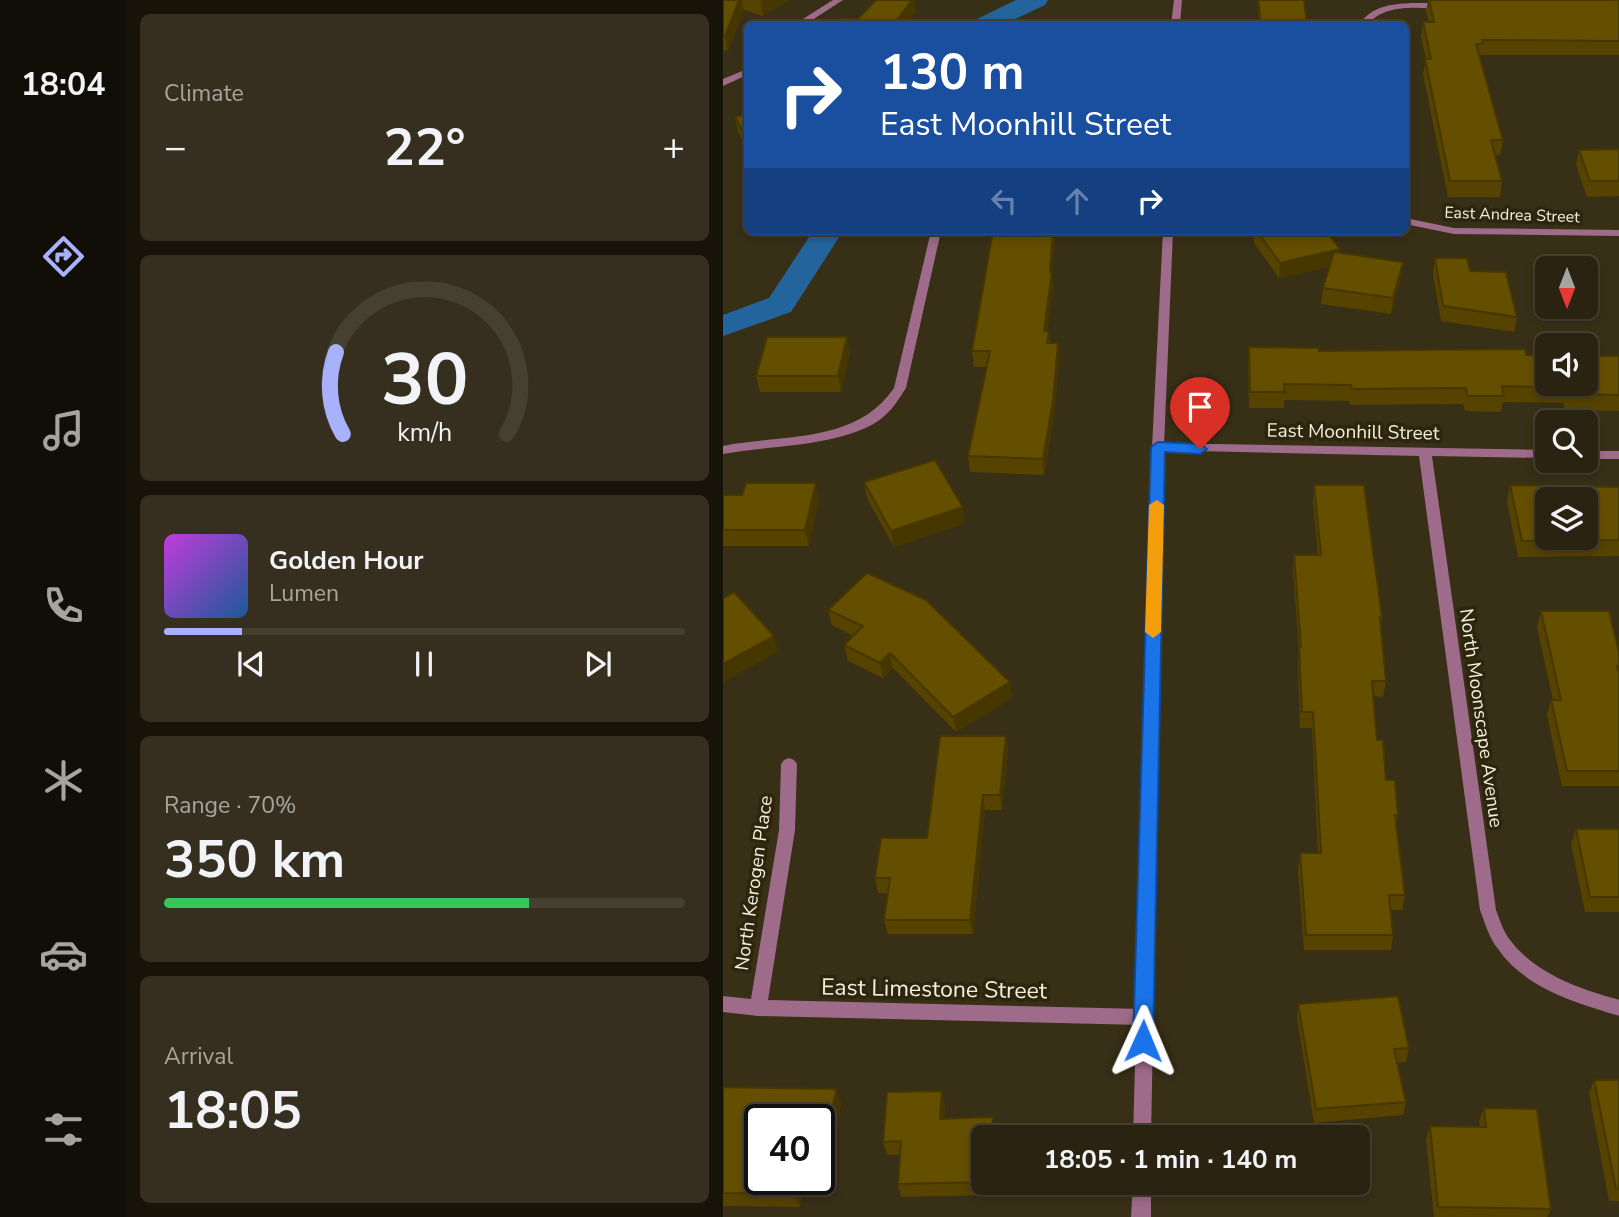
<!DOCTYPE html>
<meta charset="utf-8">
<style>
body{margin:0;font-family:"Nunito Sans",sans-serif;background:#362f1f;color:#f1f3f6;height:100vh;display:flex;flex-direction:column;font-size:26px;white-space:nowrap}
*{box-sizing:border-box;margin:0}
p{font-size:23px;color:#a5a49f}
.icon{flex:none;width:38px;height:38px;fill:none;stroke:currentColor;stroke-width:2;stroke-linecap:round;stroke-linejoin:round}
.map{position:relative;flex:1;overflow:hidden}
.panel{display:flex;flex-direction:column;gap:14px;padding:14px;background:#171309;width:597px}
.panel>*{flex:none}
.banner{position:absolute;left:21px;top:21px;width:665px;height:214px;border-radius:10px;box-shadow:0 4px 10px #0003,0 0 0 2px #464031;background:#1a4fa0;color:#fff;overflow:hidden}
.needle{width:46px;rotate:180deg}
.buttons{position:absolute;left:812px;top:256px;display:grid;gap:14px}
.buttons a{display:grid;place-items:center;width:63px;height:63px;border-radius:10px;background:#2a2311;box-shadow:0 4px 10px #0003,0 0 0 2px #464031;font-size:35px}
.speed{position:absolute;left:21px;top:1104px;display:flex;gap:14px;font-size:35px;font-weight:700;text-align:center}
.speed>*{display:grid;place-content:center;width:91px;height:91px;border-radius:50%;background:#2a2311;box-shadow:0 4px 10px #0003,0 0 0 2px #464031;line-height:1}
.speed .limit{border:4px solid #111;border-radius:10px;background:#fff;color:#111}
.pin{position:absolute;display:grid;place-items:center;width:60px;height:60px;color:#fff;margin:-72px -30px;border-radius:50% 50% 50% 0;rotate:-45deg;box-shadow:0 0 7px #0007}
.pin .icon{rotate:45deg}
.me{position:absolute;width:77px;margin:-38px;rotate:1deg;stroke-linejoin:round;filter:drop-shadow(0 0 5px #0008)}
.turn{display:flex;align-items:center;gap:24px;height:147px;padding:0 21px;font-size:32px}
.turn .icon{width:91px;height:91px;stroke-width:2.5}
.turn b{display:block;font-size:49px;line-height:60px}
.lanes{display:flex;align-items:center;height:66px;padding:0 21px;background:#0003;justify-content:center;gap:35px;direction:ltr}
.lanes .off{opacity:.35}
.big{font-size:52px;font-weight:700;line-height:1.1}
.panel .tile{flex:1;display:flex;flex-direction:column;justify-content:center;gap:10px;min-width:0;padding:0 24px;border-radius:10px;background:#362f1f}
.panel .dial{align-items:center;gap:0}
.dial svg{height:182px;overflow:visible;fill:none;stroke:#464031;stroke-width:7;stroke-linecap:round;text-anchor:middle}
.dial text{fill:#f1f3f6;stroke:none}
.song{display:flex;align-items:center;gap:21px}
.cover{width:84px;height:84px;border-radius:10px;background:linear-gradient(135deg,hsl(290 70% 55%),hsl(210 70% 35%))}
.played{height:7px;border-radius:4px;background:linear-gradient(90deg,#a7b1fc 15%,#464031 15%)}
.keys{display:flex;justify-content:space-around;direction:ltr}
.heat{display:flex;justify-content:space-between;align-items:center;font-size:38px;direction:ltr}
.charge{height:10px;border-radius:5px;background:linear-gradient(90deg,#34c759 70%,#464031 0)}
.trip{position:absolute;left:248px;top:1125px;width:399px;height:70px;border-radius:10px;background:#2a2311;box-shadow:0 4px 10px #0003,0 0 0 2px #464031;font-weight:700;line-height:70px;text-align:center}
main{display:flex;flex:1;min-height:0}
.tabs{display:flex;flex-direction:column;width:126px;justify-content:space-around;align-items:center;background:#110e07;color:#a5a49f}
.tabs .icon{width:49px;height:49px}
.tabs .active{color:#a7b1fc}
.tabs b{font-size:32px;color:#f1f3f6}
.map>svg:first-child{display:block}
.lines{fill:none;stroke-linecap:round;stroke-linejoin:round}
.canal{fill:#23649c;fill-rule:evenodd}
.minor{fill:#9e6b8a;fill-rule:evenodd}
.tertiary{fill:#9e6b8a;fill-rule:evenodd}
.wall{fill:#564300}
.shaded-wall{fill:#463700}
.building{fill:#644e00;stroke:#463700;stroke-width:2;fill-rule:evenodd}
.route{fill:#1a73e8;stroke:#114b97;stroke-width:2}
.slow{fill:#f59e0b}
.labels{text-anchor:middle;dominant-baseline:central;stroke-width:7;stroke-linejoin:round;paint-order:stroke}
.far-street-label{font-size:16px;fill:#f3eedf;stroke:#2e250d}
.street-label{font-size:19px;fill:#f3eedf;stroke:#2e250d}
.near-street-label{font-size:23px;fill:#f3eedf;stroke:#2e250d}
</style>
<main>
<nav class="tabs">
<b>18:04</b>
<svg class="icon active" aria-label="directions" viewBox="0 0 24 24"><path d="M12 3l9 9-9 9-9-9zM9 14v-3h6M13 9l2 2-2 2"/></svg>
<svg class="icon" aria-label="music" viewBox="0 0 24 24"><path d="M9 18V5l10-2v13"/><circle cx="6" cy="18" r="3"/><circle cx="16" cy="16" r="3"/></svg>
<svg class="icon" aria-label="phone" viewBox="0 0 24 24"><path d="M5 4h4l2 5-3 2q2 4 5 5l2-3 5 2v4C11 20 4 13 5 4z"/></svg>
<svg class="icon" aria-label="climate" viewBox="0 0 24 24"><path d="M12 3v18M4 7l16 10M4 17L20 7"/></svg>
<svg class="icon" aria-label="car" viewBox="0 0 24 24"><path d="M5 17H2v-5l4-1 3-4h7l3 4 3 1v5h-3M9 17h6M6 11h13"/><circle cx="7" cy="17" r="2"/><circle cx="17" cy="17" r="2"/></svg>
<svg class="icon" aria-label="filters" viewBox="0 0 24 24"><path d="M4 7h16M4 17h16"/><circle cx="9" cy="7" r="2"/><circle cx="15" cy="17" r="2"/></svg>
</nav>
<section class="panel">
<div class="tile"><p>Climate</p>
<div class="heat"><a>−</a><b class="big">22°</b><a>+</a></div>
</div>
<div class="tile dial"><svg viewBox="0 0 100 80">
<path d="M14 69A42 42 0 1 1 86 69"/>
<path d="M14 69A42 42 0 0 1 11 33" stroke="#a7b1fc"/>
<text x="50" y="56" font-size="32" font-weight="700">30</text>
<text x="50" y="72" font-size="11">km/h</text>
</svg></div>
<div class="tile">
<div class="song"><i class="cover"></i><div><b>Golden Hour</b><p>Lumen</p></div></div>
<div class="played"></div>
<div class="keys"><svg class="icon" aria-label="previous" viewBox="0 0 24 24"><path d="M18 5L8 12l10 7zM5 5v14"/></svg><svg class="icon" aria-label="pause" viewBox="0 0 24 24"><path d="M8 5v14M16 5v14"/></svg><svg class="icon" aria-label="next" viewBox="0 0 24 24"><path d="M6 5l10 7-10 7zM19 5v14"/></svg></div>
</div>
<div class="tile"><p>Range · 70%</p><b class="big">350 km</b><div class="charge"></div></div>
<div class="tile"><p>Arrival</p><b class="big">18:05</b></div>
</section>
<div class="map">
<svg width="897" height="1217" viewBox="0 0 897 1217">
<rect width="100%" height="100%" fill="#382f17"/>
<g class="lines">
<!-- canal -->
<path class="canal" d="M293,0H325L322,5L282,24H250L254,19Z
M90,231H120L68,312L0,336V315L46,298Z"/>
<!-- minor -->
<path class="minor" d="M110,0H120L83,24H72Z
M689,3H721L726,6L721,9C696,8 663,3 645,24H636C650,6 667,4 689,3Z
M24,69V75L0,86V79Z
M682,218L731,228L897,230V236L731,234L682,224Z
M208,231H218L183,388C176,399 169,410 159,418C122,447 46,445 0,454V446C60,434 133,444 171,388Z
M435,443L824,450V458L709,456L773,910C777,920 780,931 787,940C813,974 857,989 897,1000V1016C853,1003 802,988 775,949C766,938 762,923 757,910L696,456L431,450L429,447L431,444Z
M863,451H897V459H863Z
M66,758L71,760L74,764L72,830L45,1000L420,1009L426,1011L429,1017L426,1023L420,1025L35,1016L0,1012V996L28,999L56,830L58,764L61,760Z"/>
<!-- tertiary -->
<path class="tertiary" d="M451,0H459L457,24H448Z
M440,231H450L441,447L428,1138H410L429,447Z
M410,1183H428V1217H408Z"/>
</g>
<!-- wall -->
<path class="wall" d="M0,0H67L40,16L21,10L5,50H0Z
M534,0H581L584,24H536Z
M705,0H896V55H758L757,58L780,140L777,155H772L779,181L777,197H725L700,74L703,59L698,36L700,22H706L703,11Z
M24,114V148L15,132L12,117Z
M896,149V196L864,197L853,165L856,150Z
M531,231H603L617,249V253L680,262L678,277L668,314L598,304L600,288L606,267L556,278L531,243Z
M712,258L747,271L794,317L791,332L718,321L710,274Z
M329,274L330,288L324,331H326L327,343H335L336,358L331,417L321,475L247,472L245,456L264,367H251L249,351Z
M124,337L127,353L118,392H37L33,376Z
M526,347L596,351L896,356V411L842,410L840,403L780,402L778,412L742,411L740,404L627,405L626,401L561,400V408H526L525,363Z
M141,482L242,523L171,547L144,498Z
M591,485L659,617L658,627L663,681L660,697L650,696L654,740L663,780L675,815L673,825L682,895L679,910H668L670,935L668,950H581L575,868L577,853H595L589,728H577L575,663L576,649L570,571L571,555H595L590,501Z
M787,485L896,487V556L795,557L784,501Z
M0,495L96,499L86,546H0Z
M105,610L287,682L289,698L233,732L170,668L160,678L125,661L121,645L130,636L109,625Z
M818,611L896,652V786H839L824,715L828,700H830L814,627Z
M283,736L285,752L279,810H262L250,934H165L161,920L165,893H155L152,878L204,838Z
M853,829H896V912H862L848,844Z
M575,1004L686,1048L683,1062L674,1063L683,1102L680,1115L591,1123L574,1018Z
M871,1080H896V1201H886L866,1093Z
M0,1087L118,1103L108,1162L96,1161V1120H37L82,1180L77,1207L0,1206Z
M222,1105L221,1119L270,1117L272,1131L261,1138V1183H270L269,1195L178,1197L175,1184L177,1155H164L160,1142Z
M761,1108L828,1209L824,1217H711L703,1139L707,1126L757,1127L756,1121Z"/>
<!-- shaded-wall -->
<path class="shaded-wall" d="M16,0H19L21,10L5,50L2,36Z
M40,0H67L40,16L37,1Z
M189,0H191L193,12L184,24H171Z
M330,231H333L329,274L330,288L322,346L321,331Z
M617,249L616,265L556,278L557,263Z
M680,262L678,277L668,314L670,298Z
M124,337L127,353L118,392L115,376Z
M335,343L336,358L331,417L321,475L320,459Z
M93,483L96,499L86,546L82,530Z
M240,507L242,523L171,547L168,531Z
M51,636L55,652L0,682V664Z
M167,653L170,668L160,678L157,663Z
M287,682L289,698L233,732L230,717Z
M283,736L285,752L279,810L277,795Z
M260,795L262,810L250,934L247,920Z
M113,1089L118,1103L108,1162L103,1149Z
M219,1091L222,1105L220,1132L217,1119Z
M270,1117L272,1131V1138H269Z
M74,1180H82L77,1207L72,1194Z
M267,1183H270L269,1195Z"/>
<!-- building -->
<path class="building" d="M0,0H16L2,36H0Z
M153,0H189L171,24H114L119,18L134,20Z
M535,0H581L584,24H538Z
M706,0H896V41L759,40L760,44H753L780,140H768L779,181H727L702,59H708L700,22H711Z
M24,114V139L12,117Z
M896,149V181H867L856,150Z
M270,231H330L327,272H329L321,331H326L324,343H335L330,401L320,459L245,456L267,351H249Z
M534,231H603L617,249L557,263Z
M611,252L680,262L670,298L600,288Z
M712,258H744L747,271L783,272L794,317L720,306Z
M44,337H124L115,376H33Z
M526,347L596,348V351L802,349L803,355H824V383H863V356H896V395L846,394L844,388L779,386L781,396H744L743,388L629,389L628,385L561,384L562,392H527Z
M212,460L240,507L168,531L141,482Z
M23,483H93L82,530H0V495H19Z
M591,485H641L659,617H657L663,681H649L654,740H660L663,780H672L675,815H672L682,895H666L670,935H583L577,853H598L590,712H579L576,647H578L571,555H598Z
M787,485L896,487V540L799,541ZM824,499H863V537H824Z
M144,573L203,600L287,682L230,717L167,653L157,663L121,645L140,626L105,610Z
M11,592L51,636L0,664V598Z
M818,611H886L896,652V666H894L896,673V771H844L828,700H838Z
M217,736H283L277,795H260L247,920H161L167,878H152L158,838H204Z
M853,829H896V897H867Z
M675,996L686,1048L671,1049L683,1102L593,1109L575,1004Z
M871,1080H896V1189H893Z
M0,1087L113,1089L103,1149L96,1148V1120H37V1180H74L72,1194L0,1193Z
M219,1091L217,1119L270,1117L269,1138H261V1182L175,1184L178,1141L160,1142L164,1092Z
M761,1108L814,1109L828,1209L715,1207L707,1126L763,1127Z"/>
<!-- route -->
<path class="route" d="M435,442L477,444L484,449L477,454L442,452L430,1041L427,1048L420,1050L413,1048L410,1041L428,447Z"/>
<!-- slow -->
<path class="slow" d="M434,500L441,505L438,632L430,638L422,632L426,505Z"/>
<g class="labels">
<!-- far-street labels -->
<g class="far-street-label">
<text transform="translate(789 215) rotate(2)">East Andrea Street</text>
</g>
<!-- street labels -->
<g class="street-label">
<text transform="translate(630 432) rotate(1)">East Moonhill Street</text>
<text transform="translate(758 718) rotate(82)">North Moonscape Avenue</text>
<text transform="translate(31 883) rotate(-82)">North Kerogen Place</text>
</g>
<!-- near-street labels -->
<g class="near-street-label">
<text transform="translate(211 989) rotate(1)">East Limestone Street</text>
</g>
</g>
</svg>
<div class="buttons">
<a><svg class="needle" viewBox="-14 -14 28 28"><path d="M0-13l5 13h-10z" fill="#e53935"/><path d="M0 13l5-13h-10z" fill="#a5a49f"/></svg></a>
<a><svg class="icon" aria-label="sound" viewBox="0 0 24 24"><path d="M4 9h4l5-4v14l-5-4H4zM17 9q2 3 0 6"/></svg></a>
<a><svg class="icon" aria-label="search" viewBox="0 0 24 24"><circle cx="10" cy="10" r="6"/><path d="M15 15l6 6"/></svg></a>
<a><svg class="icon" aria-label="layers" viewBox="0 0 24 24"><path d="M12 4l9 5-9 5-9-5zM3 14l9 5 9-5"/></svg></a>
</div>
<div class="speed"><div class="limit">40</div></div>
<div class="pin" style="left:477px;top:449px;background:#d93025"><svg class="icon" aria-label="arrive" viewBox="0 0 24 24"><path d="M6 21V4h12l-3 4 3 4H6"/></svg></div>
<svg class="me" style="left:420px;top:1041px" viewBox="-20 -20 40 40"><path d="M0-17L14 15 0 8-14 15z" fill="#1a73e8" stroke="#fff" stroke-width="4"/></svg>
<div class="trip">18:05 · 1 min · 140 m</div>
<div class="banner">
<div class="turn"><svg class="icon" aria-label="right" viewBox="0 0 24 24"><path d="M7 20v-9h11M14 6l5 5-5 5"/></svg><div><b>130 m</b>East Moonhill Street</div></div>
<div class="lanes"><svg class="icon off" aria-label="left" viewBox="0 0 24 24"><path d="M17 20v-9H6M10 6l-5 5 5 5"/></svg><svg class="icon off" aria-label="ahead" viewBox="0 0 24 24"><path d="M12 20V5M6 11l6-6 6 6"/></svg><svg class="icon" aria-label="right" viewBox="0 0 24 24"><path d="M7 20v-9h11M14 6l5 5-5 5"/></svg></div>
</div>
</div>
</main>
